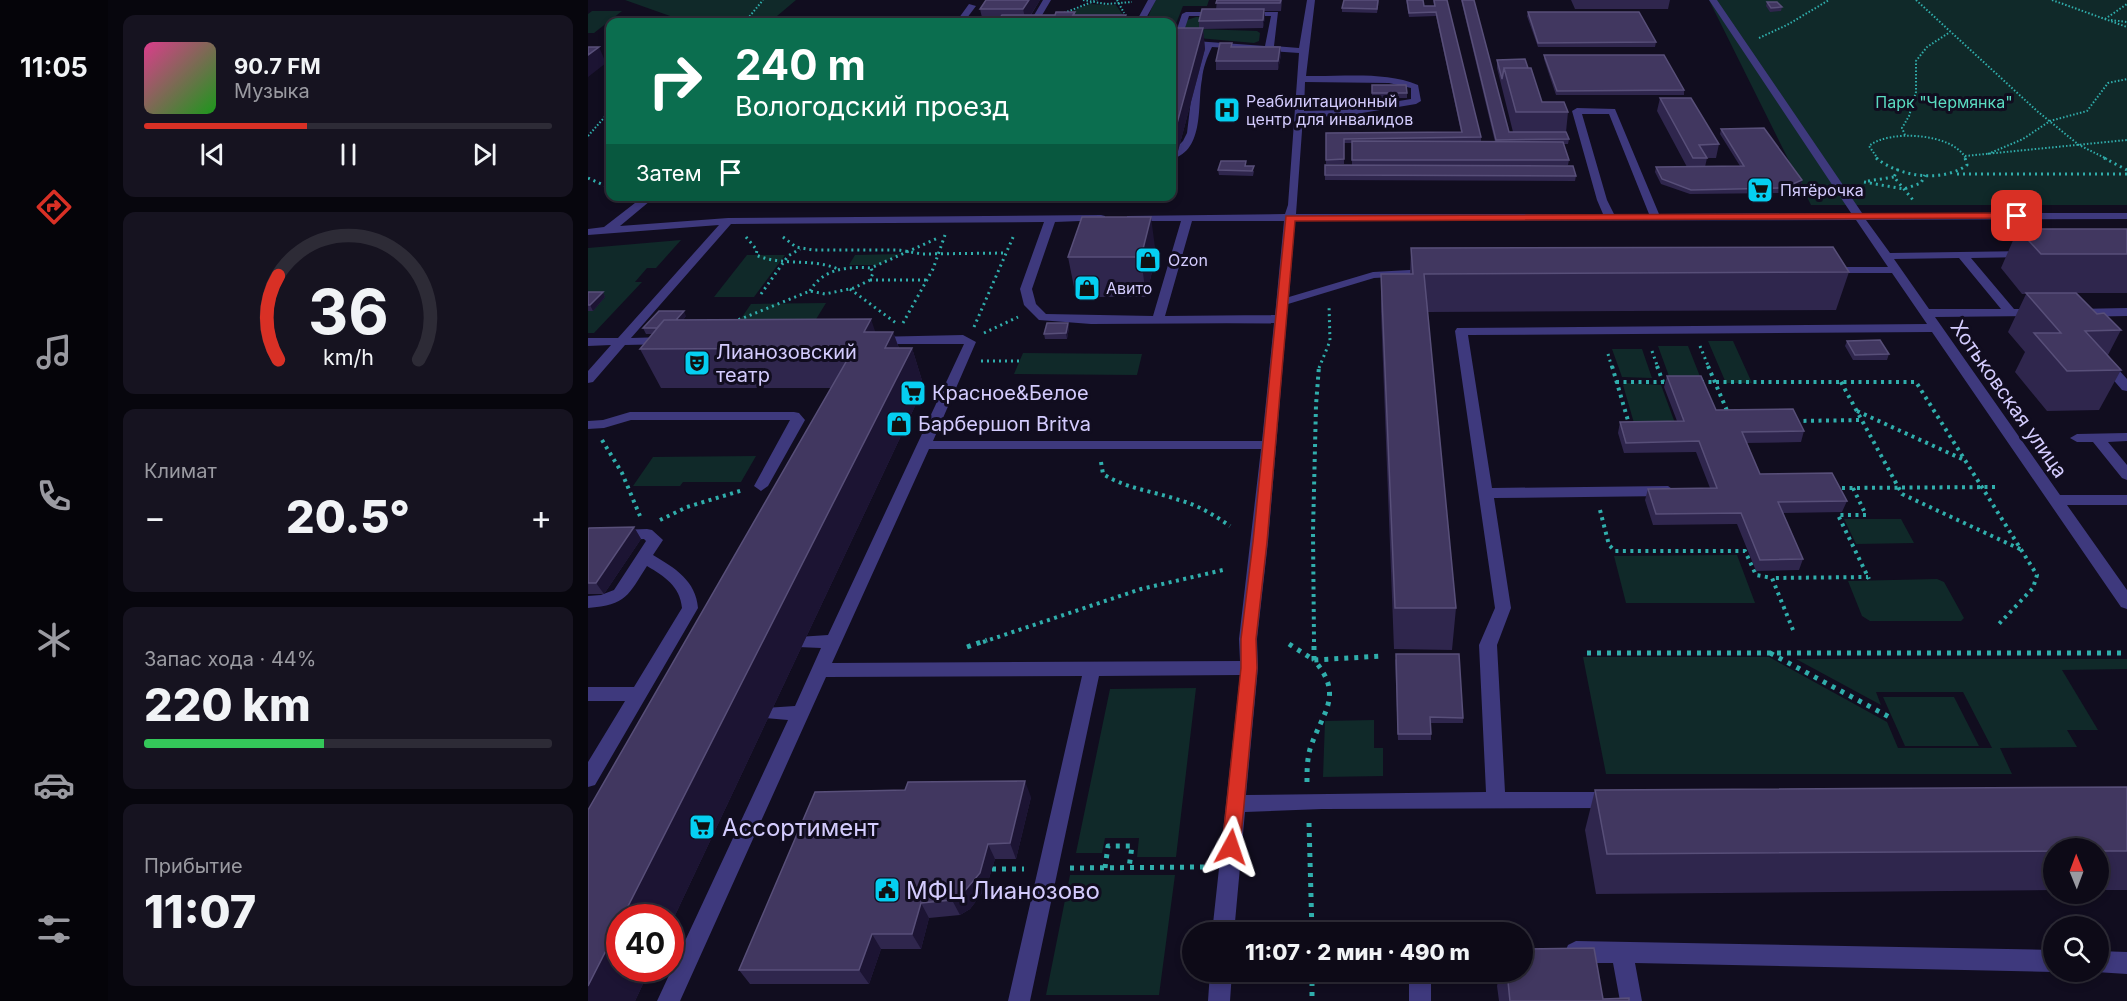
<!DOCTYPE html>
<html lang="ru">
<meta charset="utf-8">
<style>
body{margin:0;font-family:Inter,sans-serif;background:#161320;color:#f1f3f6;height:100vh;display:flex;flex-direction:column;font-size:22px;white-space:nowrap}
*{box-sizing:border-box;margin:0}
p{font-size:20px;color:#9a9aa1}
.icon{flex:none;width:33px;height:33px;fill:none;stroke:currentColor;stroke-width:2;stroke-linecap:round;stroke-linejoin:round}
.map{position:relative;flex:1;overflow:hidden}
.side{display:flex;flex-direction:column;gap:15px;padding:15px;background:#07060d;width:480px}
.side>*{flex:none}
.top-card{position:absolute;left:18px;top:18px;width:570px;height:183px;border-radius:12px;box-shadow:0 3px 9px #0003,0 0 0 2px #2d2b36;background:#0b6e4f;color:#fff;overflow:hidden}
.needle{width:39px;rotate:359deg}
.tools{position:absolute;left:1455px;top:838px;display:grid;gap:12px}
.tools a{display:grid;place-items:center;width:66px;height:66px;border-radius:50%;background:#0d0a17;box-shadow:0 3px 9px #0003,0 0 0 2px #2d2b36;font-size:30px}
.speed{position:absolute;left:18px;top:904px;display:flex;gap:12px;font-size:30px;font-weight:700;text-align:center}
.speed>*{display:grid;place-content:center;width:78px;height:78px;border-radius:50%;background:#0d0a17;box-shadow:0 3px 9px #0003,0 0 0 2px #2d2b36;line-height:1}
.speed .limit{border:9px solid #d22;background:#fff;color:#111}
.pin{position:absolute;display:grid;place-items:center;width:51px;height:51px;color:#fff;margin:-26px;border-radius:12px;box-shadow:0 3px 9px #0006}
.me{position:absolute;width:66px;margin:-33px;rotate:5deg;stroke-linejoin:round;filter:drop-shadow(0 0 4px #0008)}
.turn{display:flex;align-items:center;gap:21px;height:126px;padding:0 30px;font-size:27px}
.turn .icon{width:78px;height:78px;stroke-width:2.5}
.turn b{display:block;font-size:42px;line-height:51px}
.then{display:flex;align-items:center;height:57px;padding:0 30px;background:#0003;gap:12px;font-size:22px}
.big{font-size:45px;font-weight:800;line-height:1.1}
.side .widget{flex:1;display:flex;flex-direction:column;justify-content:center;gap:9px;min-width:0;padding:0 21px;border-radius:12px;background:#161320}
.side .dial{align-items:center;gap:0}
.dial svg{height:156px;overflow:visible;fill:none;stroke:#2d2b36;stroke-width:7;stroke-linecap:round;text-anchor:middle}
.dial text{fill:#f1f3f6;stroke:none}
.song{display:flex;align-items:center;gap:18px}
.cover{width:72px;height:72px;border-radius:9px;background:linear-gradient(135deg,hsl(330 70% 55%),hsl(120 70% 35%))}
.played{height:6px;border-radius:3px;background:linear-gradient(90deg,#d93025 40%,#2d2b36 40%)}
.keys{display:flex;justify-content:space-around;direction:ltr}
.heat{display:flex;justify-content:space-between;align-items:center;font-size:33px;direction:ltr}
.charge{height:9px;border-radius:4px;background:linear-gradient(90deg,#34c759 44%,#2d2b36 0)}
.trip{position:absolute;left:594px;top:922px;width:351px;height:60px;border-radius:30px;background:#0d0a17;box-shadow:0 3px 9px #0003,0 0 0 2px #2d2b36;font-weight:800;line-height:60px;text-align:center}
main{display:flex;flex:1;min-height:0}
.menu{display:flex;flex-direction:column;width:108px;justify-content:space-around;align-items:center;background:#050409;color:#9a9aa1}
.menu .icon{width:42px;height:42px}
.menu .selected{color:#d93025}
.menu b{font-size:27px;color:#f1f3f6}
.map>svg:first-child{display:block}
.green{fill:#102929}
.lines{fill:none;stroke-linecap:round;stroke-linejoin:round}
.path-far3{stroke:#30aeac;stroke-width:2;stroke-dasharray:1.5 2;stroke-linecap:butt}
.path-far2{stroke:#30aeac;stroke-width:3;stroke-dasharray:2 4;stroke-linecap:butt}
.path-far1{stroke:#30aeac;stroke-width:4;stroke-dasharray:3 4.5;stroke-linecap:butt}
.path{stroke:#30aeac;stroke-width:5;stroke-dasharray:4 6;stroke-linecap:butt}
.minor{fill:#3e397d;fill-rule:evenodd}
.wall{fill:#2f264d}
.shaded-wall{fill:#1c1433}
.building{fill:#413760;stroke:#584f79;stroke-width:1.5}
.route{fill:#d93025;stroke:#8d1f18;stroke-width:1.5}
.labels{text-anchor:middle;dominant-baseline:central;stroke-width:6;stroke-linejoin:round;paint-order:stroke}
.far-poi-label{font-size:16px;fill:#d4ccfe;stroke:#110d1f;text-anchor:start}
.far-park-label{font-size:16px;fill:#5adcc1;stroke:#110d1f}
.poi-label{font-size:20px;fill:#d4ccfe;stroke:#110d1f;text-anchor:start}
.street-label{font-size:20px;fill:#d4ccfe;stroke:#110d1f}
.near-poi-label{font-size:24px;fill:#d4ccfe;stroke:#110d1f;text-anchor:start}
</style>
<main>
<nav class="menu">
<b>11:05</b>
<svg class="icon selected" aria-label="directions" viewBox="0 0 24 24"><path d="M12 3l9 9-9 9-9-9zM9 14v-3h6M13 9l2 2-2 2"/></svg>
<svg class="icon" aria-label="music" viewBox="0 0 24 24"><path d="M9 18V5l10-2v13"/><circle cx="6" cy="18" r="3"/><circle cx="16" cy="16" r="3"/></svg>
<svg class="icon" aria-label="phone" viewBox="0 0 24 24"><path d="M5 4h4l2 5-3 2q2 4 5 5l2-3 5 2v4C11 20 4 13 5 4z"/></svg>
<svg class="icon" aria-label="climate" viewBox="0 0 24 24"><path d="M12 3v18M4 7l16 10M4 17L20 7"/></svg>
<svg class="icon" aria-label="car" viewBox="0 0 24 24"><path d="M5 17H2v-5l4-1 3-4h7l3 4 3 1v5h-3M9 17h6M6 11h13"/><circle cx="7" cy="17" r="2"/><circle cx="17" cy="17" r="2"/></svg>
<svg class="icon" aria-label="filters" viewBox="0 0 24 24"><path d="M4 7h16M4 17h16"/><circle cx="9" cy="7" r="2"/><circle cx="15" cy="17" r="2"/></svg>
</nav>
<section class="side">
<div class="widget">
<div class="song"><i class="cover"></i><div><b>90.7 FM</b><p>Музыка</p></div></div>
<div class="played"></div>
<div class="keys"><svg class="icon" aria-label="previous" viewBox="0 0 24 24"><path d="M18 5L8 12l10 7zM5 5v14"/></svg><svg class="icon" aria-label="pause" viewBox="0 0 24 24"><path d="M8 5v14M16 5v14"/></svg><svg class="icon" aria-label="next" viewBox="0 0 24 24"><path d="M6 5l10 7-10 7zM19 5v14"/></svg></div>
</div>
<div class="widget dial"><svg viewBox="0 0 100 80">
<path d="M14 69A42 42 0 1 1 86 69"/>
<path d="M14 69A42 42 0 0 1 14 26" stroke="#d93025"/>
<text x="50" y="56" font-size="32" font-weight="700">36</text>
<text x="50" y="72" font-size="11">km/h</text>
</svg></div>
<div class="widget"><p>Климат</p>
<div class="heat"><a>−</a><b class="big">20.5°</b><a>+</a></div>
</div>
<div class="widget"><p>Запас хода · 44%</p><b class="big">220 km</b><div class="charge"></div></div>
<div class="widget"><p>Прибытие</p><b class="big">11:07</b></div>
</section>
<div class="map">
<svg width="1539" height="1001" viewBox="0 0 1539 1001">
<rect width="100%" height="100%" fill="#110d1f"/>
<!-- green -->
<path class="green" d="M37,0H208L182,22H99Z
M567,0H621L619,6H595L584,34V22H558Z
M1121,0H1539V205H1223Z
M502,4L528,5L540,22H456Z
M4,11H34L6,33H0V14Z
M608,17H614L612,29L669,31L672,33L671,41L666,43L599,37L595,35L599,20Z
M93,240L68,268H59L47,282H54L6,333H0V248Z
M312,254L290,265H261L267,255Z
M159,255H197L166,297H126Z
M238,303L222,329L145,330L163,304Z
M1120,341H1145L1164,383H1138Z
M1070,346H1100L1113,379H1082Z
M1024,349H1054L1064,378L1034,377Z
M435,353L554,354L549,375L426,374Z
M1038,383L1073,385L1087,423H1046L1035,385Z
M168,456L153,482H95L92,486H45L65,457Z
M1256,519H1313L1326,543L1268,544Z
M1149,555L1167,603H1038L1026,556Z
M1349,579L1356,582L1376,618L1373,621H1282L1274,616L1260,581Z
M995,657H1181L1299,722L1310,748H1404L1375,692H1288L1293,705L1208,659H1539V669L1474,670L1510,730H1479L1489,747L1412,748L1424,774H1018Z
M608,688L588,857H549L551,838H517L514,853H488L522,689Z
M1295,697H1366L1391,746H1317Z
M786,720V748H795V776L735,777L737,721Z
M482,875H587L571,995H458Z"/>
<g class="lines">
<!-- path-far3 -->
<path class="path-far3" d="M495,0L518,4L544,2
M529,0L536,13
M1328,0L1449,111L1491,145L1519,159
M1464,0L1539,27
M476,13L509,0
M1517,19L1539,4
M1523,20L1539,22
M157,22L175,0
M1171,38L1199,25L1241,0
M1317,135L1314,128L1321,116L1328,92V61L1339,47L1362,32
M0,136L22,111
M1400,154L1435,139L1462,121L1499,111L1520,83L1539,79
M1377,156L1539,140
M1290,159L1281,146C1301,129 1366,133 1378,159"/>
<!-- path-far2 -->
<path class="path-far2" d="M1288,158C1312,177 1354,183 1379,165L1377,158
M1516,158L1539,170
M1310,169L1306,177L1325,200
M1369,174H1539
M0,178L22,188
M1280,181L1306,177
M1276,182L1316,189L1333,183L1337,175
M158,237L169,250L168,255C195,267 225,257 252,270
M195,237L208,247L225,250H311L334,254L419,253
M282,280H338
M262,289L308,323
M222,291C234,269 260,266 283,268
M173,294L200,256L212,249
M145,322L222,291L237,294L266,288L282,280L285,273L283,268L350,238
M315,323L345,269L357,235
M386,327L426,235
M396,333L430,317
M1112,346L1121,368
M1064,351L1070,368
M1020,354L1024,368
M393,361H431
M731,368L742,341L741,305"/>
<!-- path-far1 -->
<path class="path-far1" d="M1024,366L1041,424
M1069,366L1075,382
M1120,366L1140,413
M1028,382H1081
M1113,382H1328L1449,575L1445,588L1409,626
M1253,382L1314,494L1434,550
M1269,411L1374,459
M1208,421L1273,420
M14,440L34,473L52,516
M513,462L515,474C539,489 565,491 591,500C610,505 626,515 642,526
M1254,488L1411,487
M1265,488L1278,515H1250L1281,579
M1012,510L1021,545L1027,551H1157L1168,575L1184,578
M72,520L99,507L155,490
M1205,630L1184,578L1280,577
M395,642L553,589L635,570
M726,642L725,531L728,405L731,366"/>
<!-- path -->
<path class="path" d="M701,644L726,660L794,656
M379,647L399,640
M999,653H1539
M1182,653L1305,719
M719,782C719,771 719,760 722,749C734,712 757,696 726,660V640
M721,823L724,933
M482,868L619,867
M517,868L520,846H544L541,868
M404,869H436
M724,972V1001"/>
<!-- minor -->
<path class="minor" d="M455,0H463L450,22H442Z
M560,0H568L556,22H548Z
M719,0H727L718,76C754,77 796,71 830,85L833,101L828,104L756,116L715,117L708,214H1015L1009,200L984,111L989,108L1027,109L1071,214L1263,213L1121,0H1129L1274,213H1539V219L1278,220L1302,253L1440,251L1446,254L1440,257L1383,258L1426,309H1449L1455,313L1453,316L1347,317L1472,495H1539V505H1479L1539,590V609L1533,607L1344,332L880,335L904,488L1080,486L1087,491L1080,496L906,498L923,608L909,645L917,792H1023L1030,794L1033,800L1030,806L1023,808L734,809L657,812L646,933H624L652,675L511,676L442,1001H420L494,676L238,677L92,1001H69L200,720L177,718L174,713L177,708L207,706L233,648L210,647L207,642L210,637L240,635L376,344H288L284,343L282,340L284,337L375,335L388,342L345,441H674L686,323L503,324L451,320L436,305L432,289L456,222L143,224L43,338L78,337L84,341L82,344L37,345L5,382L0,383V371L23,345L0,346V338H30L131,225L0,235V229L16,227L56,196H68L32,226L140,218L513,215L517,216V220L467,222L444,289L448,304L458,314L565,316L593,221H543L539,220V216L697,214L700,205L711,53L624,47C619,57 615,68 614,79C609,104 617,150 584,159V152L595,141L599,133L606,75L616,46L585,41L594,14L598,12H631L635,14L631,16H601L593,40L677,46L683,16H658L654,14L658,12H690L686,46L711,48ZM717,82L801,83L823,88V99L756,110L716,111ZM994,114H1021L1061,214H1026L1019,200ZM1268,220L1300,267H1239L1233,270L1239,273H1304L1339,324L869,328L867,331L907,608L891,645L898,792L658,795L670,668L669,639L680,542L700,304L786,278L840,275L846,272L840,269L785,272L701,297L707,221ZM604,221H696L687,315L577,316ZM1371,258L1413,309H1341L1306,259ZM341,449H673L651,639L652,661L244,663Z
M381,4L388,6L376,22H368Z
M1539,308V316L1488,317L1482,313L1488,309Z
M1517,359L1522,360L1539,379V391L1534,390L1511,363Z
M42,412H206L211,413L217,420L180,486L173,491L166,486L202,420H43L16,428L0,429V421L15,420Z
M1539,433V441L1520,442L1539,465V480L1534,478L1505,442H1489L1482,438L1489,434Z
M59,529L64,530L75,540L65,555C87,568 108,581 110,608L7,785L0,787V762L37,701H0V687H46L94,608C92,586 76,576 59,566C40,595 39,605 0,608V596L13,595L26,590L58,541L56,539L0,541V531Z
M988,941L1466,950V972L1047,963L1054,1001H1032L1025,963H988L980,959L977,952L980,945Z
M1510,951L1539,952V974L1508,972H1510Z
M622,972H644L642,1001H620Z
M821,972H843V1001H821Z"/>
</g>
<!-- wall -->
<path class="wall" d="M398,0H452L443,15H467L487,12V15H538L539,22H395L392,9Z
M629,0H694L693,11H676L677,17L675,28L615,29L617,49L590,151H584V28H611V21L628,9Z
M791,0L789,13L754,12V8Z
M818,0H835L836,6H846L845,0H859L893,137V142H907L873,0H886L921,132H925L909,68V60L954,102L980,112L978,132L981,139L980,144H975L981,160L980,165H764V143H756V164H738V133L873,132L848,16L821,17Z
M983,0H1082L1080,9H987Z
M1179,2L1194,7L1193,11L1182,12L1178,6Z
M940,12L1068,42L1067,47H950L939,16Z
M644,47H692L693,55L690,70H628V61Z
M956,55L1096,90V95H968L956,59Z
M784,85L819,93V98H784Z
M1072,98L1131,144L1128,158H1119L1117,167L1152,166L1132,134L1133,129L1214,180L1213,185L1195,193L1102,194L1073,184L1067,172L1068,167H1099L1069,111Z
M658,161V166L666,171L665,176L631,175L630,170Z
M737,175L988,176L987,181L737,180Z
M1430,229H1539V293H1489L1509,314L1533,330L1520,355L1533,370L1511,410L1459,411L1427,372L1437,352L1420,332L1438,294H1434L1413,268Z
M823,248L1261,272L1248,310L839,312L868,608L864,650L806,649L793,312V274H822Z
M568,255L558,297H488L480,257Z
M0,292H15L17,297L5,311H0Z
M98,316L95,320L287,332H305L311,348H324L336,387L82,926V918L62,969L47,1001H0L243,388H73L52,349L65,334H58L55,328Z
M480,323L481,328L479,339H457L456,334Z
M1259,341L1301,354L1299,360H1265L1257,346Z
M1079,376L1128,410L1216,431L1213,442L1158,443L1172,474L1259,501L1254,512L1195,513L1215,559L1211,570L1168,571L1149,524L1065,525L1057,500L1060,489L1122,488L1108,452L1036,453L1030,433L1032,422L1089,421L1076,387Z
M46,527L53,539L16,594H0V530Z
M807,659L875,718V723H843V740H810Z
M1539,787V890H1510V849H1466V890L1008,894L997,830L1007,790Z
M443,797L428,859H407L398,888L382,909L372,915L341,918L333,949H293L281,984H162L151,970Z
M912,972H934L1015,999L1041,1001H911L909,986Z"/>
<!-- shaded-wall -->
<path class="shaded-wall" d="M441,0H452L438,22L435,9Z
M676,9L677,17L675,28V20Z
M538,15L539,22H535Z
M615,28L617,49L590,151L588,127Z
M11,47L18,63L0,77V55Z
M692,47L693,55L690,70V61Z
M1214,180L1213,185L1195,193L1196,188Z
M563,217L568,255L558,297L553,257Z
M15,292L17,297L5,311L2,305Z
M96,311L98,316L83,334L81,328Z
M283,319L296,358L276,332Z
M480,323L481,328L479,339L478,333Z
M305,332L316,363L324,348L336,387L82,926V918H34L297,348Z
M46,527L53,539L16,594L8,583Z
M437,781L443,797L428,859L422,843Z
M400,844L407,859L398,888L382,909L372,915L364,900Z
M333,903L341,918L333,949L324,934Z
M32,923V969H62L47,1001H0V986Z
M284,934L293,949L281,984L271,970Z"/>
<!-- building -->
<path class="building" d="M398,0H441L435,9H392Z
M629,0H693L692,3H628Z
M756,0H790L789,9L754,8Z
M819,0H835L836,6H847L846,0H859L893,137L756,139V159L738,160V133L874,132L848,12L821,13Z
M874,0H886L921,132H978L981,139L908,140Z
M1179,2H1189L1194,7L1183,8Z
M614,9H676L675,20L611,21Z
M468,12H487L485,15H538L535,22H409L414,15H467Z
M940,12H1051L1068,42L950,43Z
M584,28H615L588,127H584Z
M632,43H644L643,47H692L690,61H628Z
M0,47H11L0,55Z
M956,55H1076L1096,90L969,91Z
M937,59L940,68H916L914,79L909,60Z
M916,68H943L954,102H976L980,112H928Z
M784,85H818L819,93H784Z
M1072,98H1103L1131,144L1111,145L1119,158H1105Z
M1176,128L1214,180L1196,188L1103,190L1074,179L1068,167L1156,166L1133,129Z
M764,141L975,142L981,160H764Z
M633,161H658L657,166H666L664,171L630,170Z
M737,165L985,166L988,176L737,175Z
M494,217H563L553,257H480Z
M1430,229H1539V254H1453Z
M1245,247L1261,272L836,274L868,608H807L793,274H825L823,248Z
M0,292H15L2,305H0Z
M1438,293H1488L1509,314L1516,313L1533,330L1497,331L1533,370L1479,371L1446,333H1473Z
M71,311H96L88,320H76L69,328H55Z
M283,319L276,332H305L297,348H324L34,918H32V923L0,986V810L266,348L52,349L76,320Z
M459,323H480L478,333L456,334Z
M1292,340L1301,354L1267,355L1259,341Z
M1079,376H1113L1128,410L1205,409L1216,431L1154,432L1172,474L1244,473L1259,501L1190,502L1215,559L1172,560L1153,513L1068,514L1060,489L1129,488L1111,441L1038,443L1032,422L1096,421Z
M46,527L8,583H0V530L1,528Z
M808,654H871L875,718L842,717L843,734H810Z
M437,781L422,843L400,844L392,873L375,893L364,900L333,903L324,934H284L271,970H151L227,792L317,790L320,782Z
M1539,787V851H1510V849H1466V851L1019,854L1007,790Z
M1006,948L1015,999L1041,998V1001H922L919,972H934V949Z"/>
<!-- route -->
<path class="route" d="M1429,213L1434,216L1432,218L707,221L679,542L668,639L669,668L652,847L650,853L643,856L637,853L634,847L653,668V639L665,542L698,216Z"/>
<!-- icons -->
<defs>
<g id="hospital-square" transform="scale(1.35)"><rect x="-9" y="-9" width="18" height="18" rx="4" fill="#05cff1" stroke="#110d1f"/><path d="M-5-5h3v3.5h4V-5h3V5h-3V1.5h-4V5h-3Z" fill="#111"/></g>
<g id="supermarket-square" transform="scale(1.35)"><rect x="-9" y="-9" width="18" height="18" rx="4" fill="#05cff1" stroke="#110d1f"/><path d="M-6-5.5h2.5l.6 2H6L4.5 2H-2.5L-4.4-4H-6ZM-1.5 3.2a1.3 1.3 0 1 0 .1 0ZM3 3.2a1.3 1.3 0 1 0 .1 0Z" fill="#111"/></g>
<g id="shop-square" transform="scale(1.35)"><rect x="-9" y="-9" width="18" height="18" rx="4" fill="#05cff1" stroke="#110d1f"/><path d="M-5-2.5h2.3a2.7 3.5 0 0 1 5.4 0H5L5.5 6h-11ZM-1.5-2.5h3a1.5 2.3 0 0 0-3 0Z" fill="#111"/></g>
<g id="theatre-square" transform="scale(1.35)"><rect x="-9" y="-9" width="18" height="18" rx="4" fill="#05cff1" stroke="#110d1f"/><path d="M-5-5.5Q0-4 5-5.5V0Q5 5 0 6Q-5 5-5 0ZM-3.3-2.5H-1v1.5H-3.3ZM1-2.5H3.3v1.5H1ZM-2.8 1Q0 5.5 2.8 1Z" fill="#111"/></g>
<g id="civic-square" transform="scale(1.35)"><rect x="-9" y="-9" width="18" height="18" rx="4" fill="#05cff1" stroke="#110d1f"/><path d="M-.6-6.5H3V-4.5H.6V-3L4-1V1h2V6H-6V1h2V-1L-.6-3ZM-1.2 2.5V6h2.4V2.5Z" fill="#111"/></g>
</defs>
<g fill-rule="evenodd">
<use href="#hospital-square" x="639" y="110"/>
<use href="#supermarket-square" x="1172" y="190"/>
<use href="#shop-square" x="560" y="260"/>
<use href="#shop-square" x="499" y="288"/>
<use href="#theatre-square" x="109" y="363"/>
<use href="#supermarket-square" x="325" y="393"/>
<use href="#shop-square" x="311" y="424"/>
<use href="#supermarket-square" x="114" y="827"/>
<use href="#civic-square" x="299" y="890"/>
</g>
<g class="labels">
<!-- far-poi labels -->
<g class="far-poi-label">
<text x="658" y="101">Реабилитационный<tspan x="658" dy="18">центр для инвалидов</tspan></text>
<text x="1192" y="190">Пятёрочка</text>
<text x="580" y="260">Ozon</text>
<text x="518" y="288">Авито</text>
</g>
<!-- far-park labels -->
<g class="far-park-label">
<text x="1356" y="102">Парк "Чермянка"</text>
</g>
<!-- poi labels -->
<g class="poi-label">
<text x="128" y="352">Лианозовский<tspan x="128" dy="23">театр</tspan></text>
<text x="344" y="393">Красное&amp;Белое</text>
<text x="330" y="424">Барбершоп Britva</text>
</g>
<!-- street labels -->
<g class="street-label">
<text transform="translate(1421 399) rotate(55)">Хотьковская улица</text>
</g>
<!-- near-poi labels -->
<g class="near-poi-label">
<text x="134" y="827">Ассортимент</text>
<text x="318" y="890">МФЦ Лианозово</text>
</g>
</g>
</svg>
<div class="tools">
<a><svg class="needle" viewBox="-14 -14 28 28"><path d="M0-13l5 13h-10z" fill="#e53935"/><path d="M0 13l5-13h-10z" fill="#9a9aa1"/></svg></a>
<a><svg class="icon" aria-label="search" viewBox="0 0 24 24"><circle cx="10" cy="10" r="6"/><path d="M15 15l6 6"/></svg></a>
</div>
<div class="speed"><div class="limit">40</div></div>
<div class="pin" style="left:1429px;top:216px;background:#d93025"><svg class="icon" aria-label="arrive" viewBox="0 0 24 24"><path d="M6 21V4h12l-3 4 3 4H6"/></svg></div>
<svg class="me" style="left:643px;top:847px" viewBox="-20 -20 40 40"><path d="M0-17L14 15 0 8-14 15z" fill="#d93025" stroke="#fff" stroke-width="4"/></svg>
<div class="trip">11:07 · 2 мин · 490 m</div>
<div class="top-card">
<div class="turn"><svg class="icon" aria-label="right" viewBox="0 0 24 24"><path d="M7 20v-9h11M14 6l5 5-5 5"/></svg><div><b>240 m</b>Вологодский проезд</div></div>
<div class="then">Затем<svg class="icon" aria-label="arrive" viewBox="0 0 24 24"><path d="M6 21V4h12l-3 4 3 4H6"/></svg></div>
</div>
</div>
</main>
